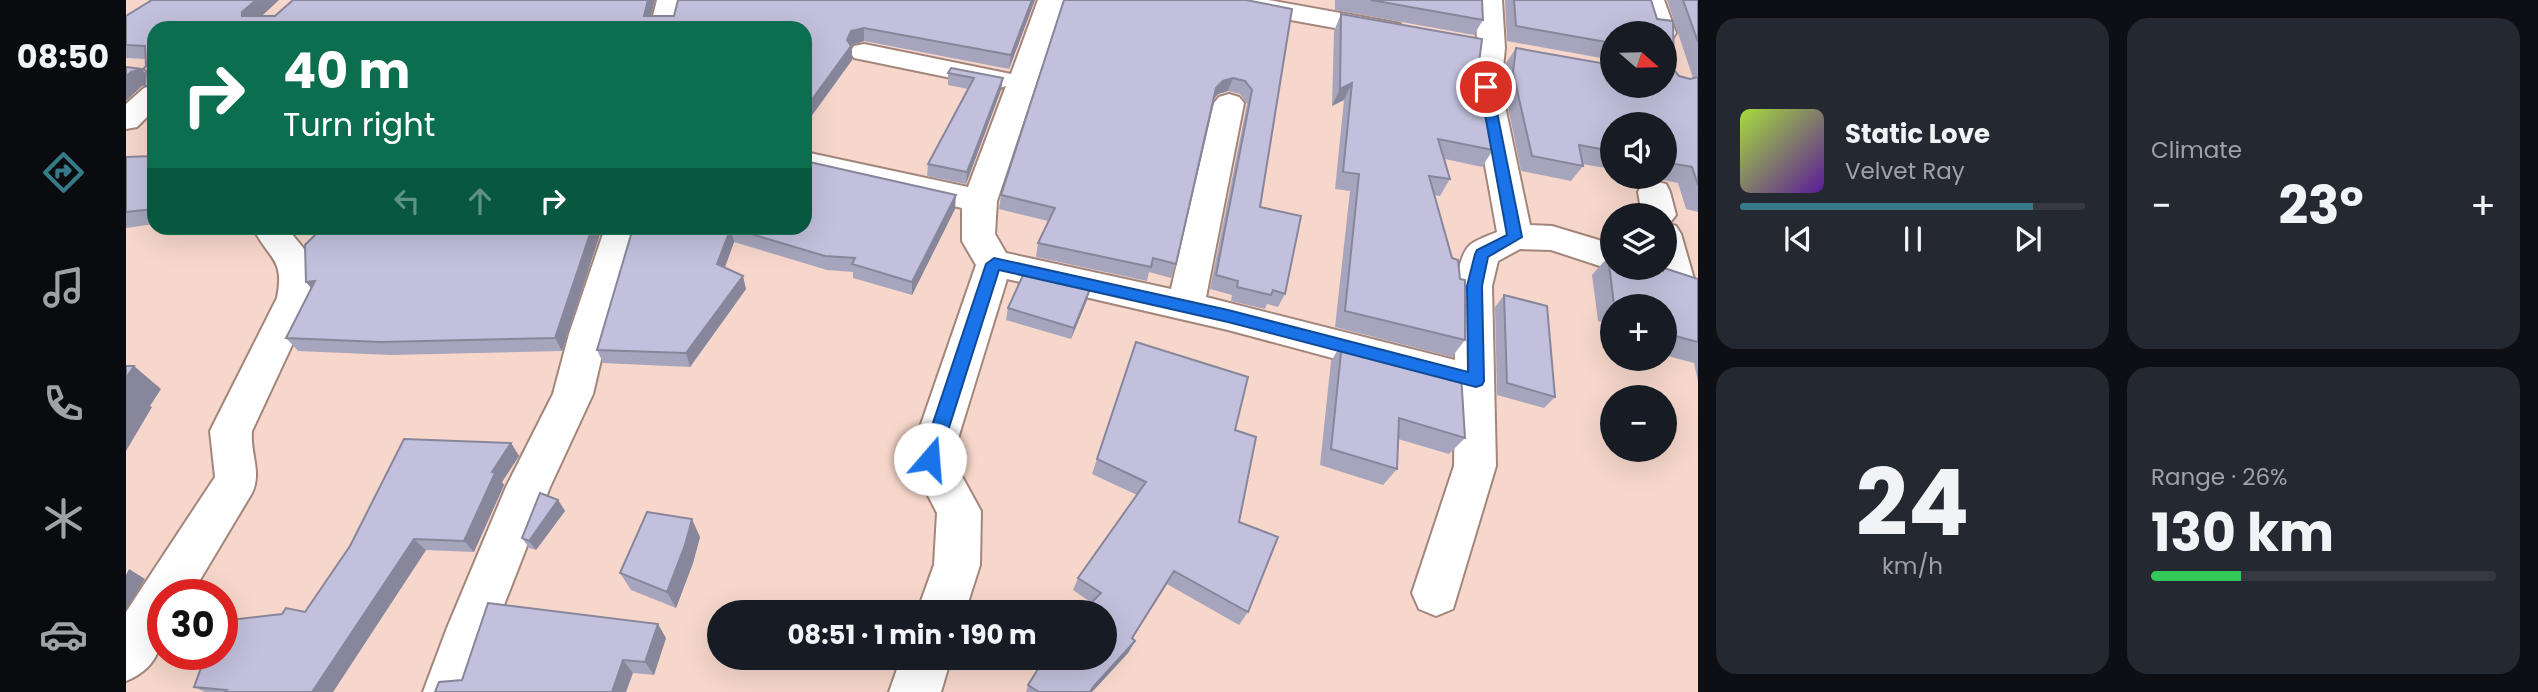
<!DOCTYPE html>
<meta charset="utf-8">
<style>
body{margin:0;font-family:Poppins,sans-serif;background:#242831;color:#f1f3f6;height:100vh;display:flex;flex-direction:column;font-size:26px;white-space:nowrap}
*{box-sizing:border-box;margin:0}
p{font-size:23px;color:#9ea1a6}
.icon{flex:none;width:38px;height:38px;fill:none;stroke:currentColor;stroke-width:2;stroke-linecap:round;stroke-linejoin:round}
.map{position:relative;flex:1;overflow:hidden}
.drawer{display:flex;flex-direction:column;gap:18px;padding:18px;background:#0d0f14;width:840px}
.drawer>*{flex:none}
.hud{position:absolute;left:21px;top:21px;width:665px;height:214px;border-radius:21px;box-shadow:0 7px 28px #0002;background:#0b6e4f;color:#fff;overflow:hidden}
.needle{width:46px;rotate:110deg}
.controls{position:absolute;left:1474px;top:21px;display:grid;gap:14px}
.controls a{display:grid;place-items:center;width:77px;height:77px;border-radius:50%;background:#171b24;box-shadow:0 7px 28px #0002;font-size:35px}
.speed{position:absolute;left:21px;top:579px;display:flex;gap:14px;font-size:35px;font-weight:700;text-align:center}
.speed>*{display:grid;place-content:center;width:91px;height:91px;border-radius:50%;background:#171b24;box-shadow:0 7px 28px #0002;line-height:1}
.speed .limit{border:10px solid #d22;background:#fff;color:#111}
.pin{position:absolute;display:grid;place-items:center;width:60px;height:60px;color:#fff;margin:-30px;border:4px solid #fff;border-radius:50%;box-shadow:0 2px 7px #0007}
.me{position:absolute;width:77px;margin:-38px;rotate:18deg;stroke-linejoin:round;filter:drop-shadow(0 0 5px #0008)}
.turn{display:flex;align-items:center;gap:24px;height:147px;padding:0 21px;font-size:32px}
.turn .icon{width:91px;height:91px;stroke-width:2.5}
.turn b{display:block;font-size:49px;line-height:60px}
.lanes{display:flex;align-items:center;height:66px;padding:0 21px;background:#0003;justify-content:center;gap:35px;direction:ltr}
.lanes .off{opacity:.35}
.big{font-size:52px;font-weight:700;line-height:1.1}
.drawer .widget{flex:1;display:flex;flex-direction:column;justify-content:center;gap:10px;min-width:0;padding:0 24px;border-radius:21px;background:#242831}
.drawer .dial{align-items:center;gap:0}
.dial b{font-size:91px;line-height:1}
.song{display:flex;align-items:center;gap:21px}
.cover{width:84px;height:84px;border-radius:10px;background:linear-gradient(135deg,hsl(80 70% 55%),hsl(270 70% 35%))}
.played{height:7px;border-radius:4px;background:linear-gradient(90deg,#367989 85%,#363941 85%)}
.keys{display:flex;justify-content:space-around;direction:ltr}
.heat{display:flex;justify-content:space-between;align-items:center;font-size:38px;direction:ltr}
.charge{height:10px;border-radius:5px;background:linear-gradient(90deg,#34c759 26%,#363941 0)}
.drawer .tiles{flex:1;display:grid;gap:18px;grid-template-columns:repeat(2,1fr)}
.trip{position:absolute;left:581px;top:600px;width:410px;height:70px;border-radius:35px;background:#171b24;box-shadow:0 7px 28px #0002;font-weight:700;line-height:70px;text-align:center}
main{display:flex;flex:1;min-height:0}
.dock{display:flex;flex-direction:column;width:126px;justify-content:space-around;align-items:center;background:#090b0e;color:#9ea1a6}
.dock .icon{width:49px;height:49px}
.dock .on{color:#367989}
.dock b{font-size:32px;color:#f1f3f6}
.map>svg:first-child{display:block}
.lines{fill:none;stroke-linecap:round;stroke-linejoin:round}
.minor-casing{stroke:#a3867b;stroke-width:4}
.minor{fill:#fff;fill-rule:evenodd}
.wall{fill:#a7a5bd}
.shaded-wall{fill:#88869a}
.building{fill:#c2c0dc;stroke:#88869a;stroke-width:2}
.route{fill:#1a73e8;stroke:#114b97;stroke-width:2}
</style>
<main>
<nav class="dock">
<b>08:50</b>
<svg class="icon on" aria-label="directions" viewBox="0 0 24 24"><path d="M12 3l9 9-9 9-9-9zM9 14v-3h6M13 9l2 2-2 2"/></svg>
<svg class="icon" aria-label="music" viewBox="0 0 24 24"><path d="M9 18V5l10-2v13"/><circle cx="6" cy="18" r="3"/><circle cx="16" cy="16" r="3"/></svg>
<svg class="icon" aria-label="phone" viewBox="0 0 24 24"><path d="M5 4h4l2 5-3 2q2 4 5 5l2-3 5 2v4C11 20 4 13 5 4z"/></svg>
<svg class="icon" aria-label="climate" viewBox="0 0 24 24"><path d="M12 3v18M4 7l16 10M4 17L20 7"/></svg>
<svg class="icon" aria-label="car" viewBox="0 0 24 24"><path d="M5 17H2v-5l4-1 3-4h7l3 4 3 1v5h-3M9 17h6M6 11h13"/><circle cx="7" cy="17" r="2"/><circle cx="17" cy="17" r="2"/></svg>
</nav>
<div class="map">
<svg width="1572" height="692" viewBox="0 0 1572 692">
<rect width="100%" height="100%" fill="#f7d7cb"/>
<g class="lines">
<!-- minor casing -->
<g class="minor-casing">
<path id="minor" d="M531,0H557L550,28H524Z
M912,0H938L871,201L869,234L880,253L1045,289L1088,103L1093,97L1103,94L1113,97L1118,103L1080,297L1329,360C1329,332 1325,268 1342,247C1348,240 1362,236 1371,232L1345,87L1351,48L1350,0H1376L1379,48L1375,87L1404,225L1426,226L1486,244V268H1492L1486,270L1425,250L1394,249L1372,261L1366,286L1370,466L1327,609L1310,616L1293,609L1286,593L1328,466L1329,391L1102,330L881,279L826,458L855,511L854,565L839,612H791L808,565L811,513L783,459L850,265L836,241V208L679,172V152L842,187L880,86L874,88L738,60L728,58L724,52L728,46L738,44L885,74Z
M1085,0H1142L1264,22L1274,24L1278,30L1274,36L1264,38L1098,8L1089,6Z
M1512,0H1538L1550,33L1546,39L1538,41V33H1523Z
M28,85V110L11,127L0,129V104L18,88Z
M1528,181L1540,184L1544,192L1550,215L1543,224L1550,226L1555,234L1568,279L1563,288L1550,292L1537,288L1529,268H1538V215H1516L1512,192L1516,184Z
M127,228H161C182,255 194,260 188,298L126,431C124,454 136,472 126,493L65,595H37C37,633 41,664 0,681V612L89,477L84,431L151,298C159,258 143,260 127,228Z
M479,228H513L481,334L467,394L424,487L369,628L349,692H297L321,628L380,487L427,394L443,334Z
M775,658H825L815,692H763Z"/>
</g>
<!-- minor -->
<use href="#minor" class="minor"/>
</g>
<!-- wall -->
<path class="wall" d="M909,0L883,69L738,41L726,45V60L679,125V28H28V97L19,85L16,86L20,73L17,69L20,66V59L0,58V16H548Z
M1120,0L1134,207L1159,294L1152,307L1141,304L1139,309L1105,301L1106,295L1084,289L1121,104L1114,94L1102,91L1092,94L1087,100L1050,264L1045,278L1023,272L1021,281L910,257L912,243L922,221L873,209L875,195Z
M1209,0H1356L1357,20L1348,35L1209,10Z
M1379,0H1525L1531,19L1547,21L1548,70L1553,76L1564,79L1567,78L1541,0H1572V212L1560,209L1552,183L1523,177H1538V124H1486V169L1456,164L1457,166L1445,181L1395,171L1378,87L1380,63L1390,48L1486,65V86H1538V33H1486V60L1381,41Z
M1215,14L1352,71L1367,150L1356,167L1319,159L1324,179L1314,196L1308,195L1339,340L1326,357L1209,327L1224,191L1209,189L1218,100L1206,106L1208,31Z
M822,73L877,78L875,90L840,184L801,176L802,164L842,89L822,85Z
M28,156V224L0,228V157Z
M829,209L786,295L727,278V272L701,270L608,242L599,267L620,289L564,367L477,363L471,350L507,228Z
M476,228L436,351L265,355L172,351L160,338L185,288L180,282Z
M1482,257L1534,270L1536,268L1572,279V382L1568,363L1538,355V306H1486V325L1472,321L1466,275Z
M964,289L961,300L945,339L880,320L882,308Z
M1378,295L1429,397L1418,408L1371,395L1369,307Z
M1010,342L1109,430L1113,522L1122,612L1113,625L1041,584L1006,639L1009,641L1002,653L966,692H900L902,685L966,603L947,590L952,578L1011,495L966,474Z
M1216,343L1339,438L1323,454L1272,439L1271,469L1257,485L1194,465L1205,361Z
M385,443L393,456L376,482L378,485L348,552L300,550L207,692H79L68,687L179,612Z
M432,500L439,511L410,550L403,548L396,538Z
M574,537L567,563L550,608L505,590L494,573Z
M540,638L528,675L507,673L336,680Z"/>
<!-- shaded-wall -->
<path class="shaded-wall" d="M130,0H153L125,26L116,16V12Z
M522,0H529L522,28L518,16Z
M906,0H909L883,69L885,55Z
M738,28V41L726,45V60L679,125V109L721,40L725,31Z
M16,69L27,83L16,86L0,101V77L5,72Z
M877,78L875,90L840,184L841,172Z
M1107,78L1102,91L1092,94L1085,102L1090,88L1097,81Z
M1226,83L1218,100L1206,106L1214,89Z
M830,195L829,209L786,295V282Z
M466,228H476L436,351L429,338Z
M605,228L608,242L595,278L591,264Z
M617,276L620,289L564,367L560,353Z
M189,281L191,295L180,282Z
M964,289L961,300L945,339L948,328Z
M8,366L35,389L24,406L26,407L0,451V378Z
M385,443L393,456L376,482L378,485L348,552L338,541L366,472Z
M432,500L439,511L410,550L403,541Z
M566,519L574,537L567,563L550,608L541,592Z
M288,539L300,550L207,692H186Z
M3,569L19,579L0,610V575Z
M1048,571L1041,584L999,650L1006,638Z
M532,624L540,638L528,675L519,662Z
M1009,641L1002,653L966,692H964L967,687Z
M497,660L507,673L500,692H486Z"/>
<!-- building -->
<path class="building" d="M26,0H130L116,12V16H149L167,0H522L518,16H548L552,0H906L885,55L738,28L725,31L721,40L725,46L679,109V28H28V86H19L20,71L17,69L20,66L19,46L0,45V16Z
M938,0H1120L1166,9L1134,207L1175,216L1159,294L1147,290L1145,295L1111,287L1112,281L1090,275L1126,90L1119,81L1107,78L1097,81L1090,88L1050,264L1027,258L1025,267L912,243L929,208L875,195Z
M1245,0H1356L1357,20Z
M1388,0H1525L1531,19L1547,21L1548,70L1553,76L1564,79L1572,77V185L1566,167L1538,162V124H1486V151L1453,145L1457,166L1406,156L1387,72L1390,48L1486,65V86H1538V33H1486V43L1390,26Z
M1557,0H1572V42Z
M1215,14L1356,39L1352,71L1367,150L1312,139L1324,179L1303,176L1326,258L1332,260L1334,279L1339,280V340L1219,311L1233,174L1217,172L1226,83L1214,89Z
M0,67L16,69L5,72L0,77Z
M825,68L877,78L841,172L802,164L848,78L822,73Z
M28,156V209L0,212V157Z
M679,161L830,195L786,282L726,264L729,258L699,256L605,228L591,264L617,276L560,353L471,350L507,228H679Z
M196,228H466L429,338L255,342L160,338L189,281L180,282L179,245Z
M1482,257L1486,258V268H1524L1537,271L1538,268L1572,279V342L1538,333V306H1497L1488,304Z
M898,273L964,289L948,328L882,308Z
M1378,295L1421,306L1429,397L1381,383Z
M1010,342L1122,377L1109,430L1130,437L1113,522L1152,537L1122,612L1048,571L1006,638L1009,641L967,687L964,692H913L902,685L919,658H978V612H956L975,593L952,578L1020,482L971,459Z
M1216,343L1335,374L1339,438L1273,418L1271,469L1205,449Z
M0,366H8L0,378Z
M278,439L385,443L366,472L369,473L338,541L288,539L186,692H99L101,690L68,687L80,654H96V621L156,614L160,608L179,612L224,546Z
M414,493L432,500L403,541L396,538Z
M521,512L566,519L559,545L541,592L494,573Z
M362,603L532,624L519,662L497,660L486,692H309L313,682L336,680Z"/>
<!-- route -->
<path class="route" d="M1360,84L1366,87L1396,237L1362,257L1356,286L1358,381L1356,385L1350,387L1102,322L873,270L813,459L810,464L804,467L798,464L795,459L860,264L868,258L1102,310L1342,372L1341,286L1349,254L1351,250L1381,235L1354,87Z"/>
</svg>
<div class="controls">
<a><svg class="needle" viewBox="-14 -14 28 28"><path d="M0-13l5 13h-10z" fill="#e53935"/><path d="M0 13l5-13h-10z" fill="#9ea1a6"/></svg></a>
<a><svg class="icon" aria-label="sound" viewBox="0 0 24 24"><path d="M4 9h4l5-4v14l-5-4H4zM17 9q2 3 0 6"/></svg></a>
<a><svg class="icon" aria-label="layers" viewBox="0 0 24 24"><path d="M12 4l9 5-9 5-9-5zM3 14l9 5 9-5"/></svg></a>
<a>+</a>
<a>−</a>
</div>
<div class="speed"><div class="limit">30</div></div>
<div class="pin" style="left:1360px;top:87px;background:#d93025"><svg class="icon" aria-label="arrive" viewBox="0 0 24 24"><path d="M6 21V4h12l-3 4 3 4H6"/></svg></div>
<svg class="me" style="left:804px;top:459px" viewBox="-20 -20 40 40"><circle r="19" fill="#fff"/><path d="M0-13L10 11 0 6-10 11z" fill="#1a73e8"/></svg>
<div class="trip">08:51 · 1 min · 190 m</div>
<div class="hud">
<div class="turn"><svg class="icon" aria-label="right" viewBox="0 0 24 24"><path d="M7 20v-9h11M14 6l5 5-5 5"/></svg><div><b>40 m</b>Turn right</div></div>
<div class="lanes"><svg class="icon off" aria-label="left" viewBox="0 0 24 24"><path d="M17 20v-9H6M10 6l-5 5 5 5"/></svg><svg class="icon off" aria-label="ahead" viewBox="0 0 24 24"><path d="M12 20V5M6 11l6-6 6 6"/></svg><svg class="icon" aria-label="right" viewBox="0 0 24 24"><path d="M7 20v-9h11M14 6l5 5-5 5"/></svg></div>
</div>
</div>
<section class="drawer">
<div class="tiles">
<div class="widget">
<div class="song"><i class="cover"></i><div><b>Static Love</b><p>Velvet Ray</p></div></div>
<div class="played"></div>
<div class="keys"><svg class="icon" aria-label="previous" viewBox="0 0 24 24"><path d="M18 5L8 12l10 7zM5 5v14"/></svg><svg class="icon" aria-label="pause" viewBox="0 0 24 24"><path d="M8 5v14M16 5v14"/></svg><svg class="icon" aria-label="next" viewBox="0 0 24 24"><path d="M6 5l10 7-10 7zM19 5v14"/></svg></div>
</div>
<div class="widget"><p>Climate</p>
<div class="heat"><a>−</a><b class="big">23°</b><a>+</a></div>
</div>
<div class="widget dial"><b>24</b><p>km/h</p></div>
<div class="widget"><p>Range · 26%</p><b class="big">130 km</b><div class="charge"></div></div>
</div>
</section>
</main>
